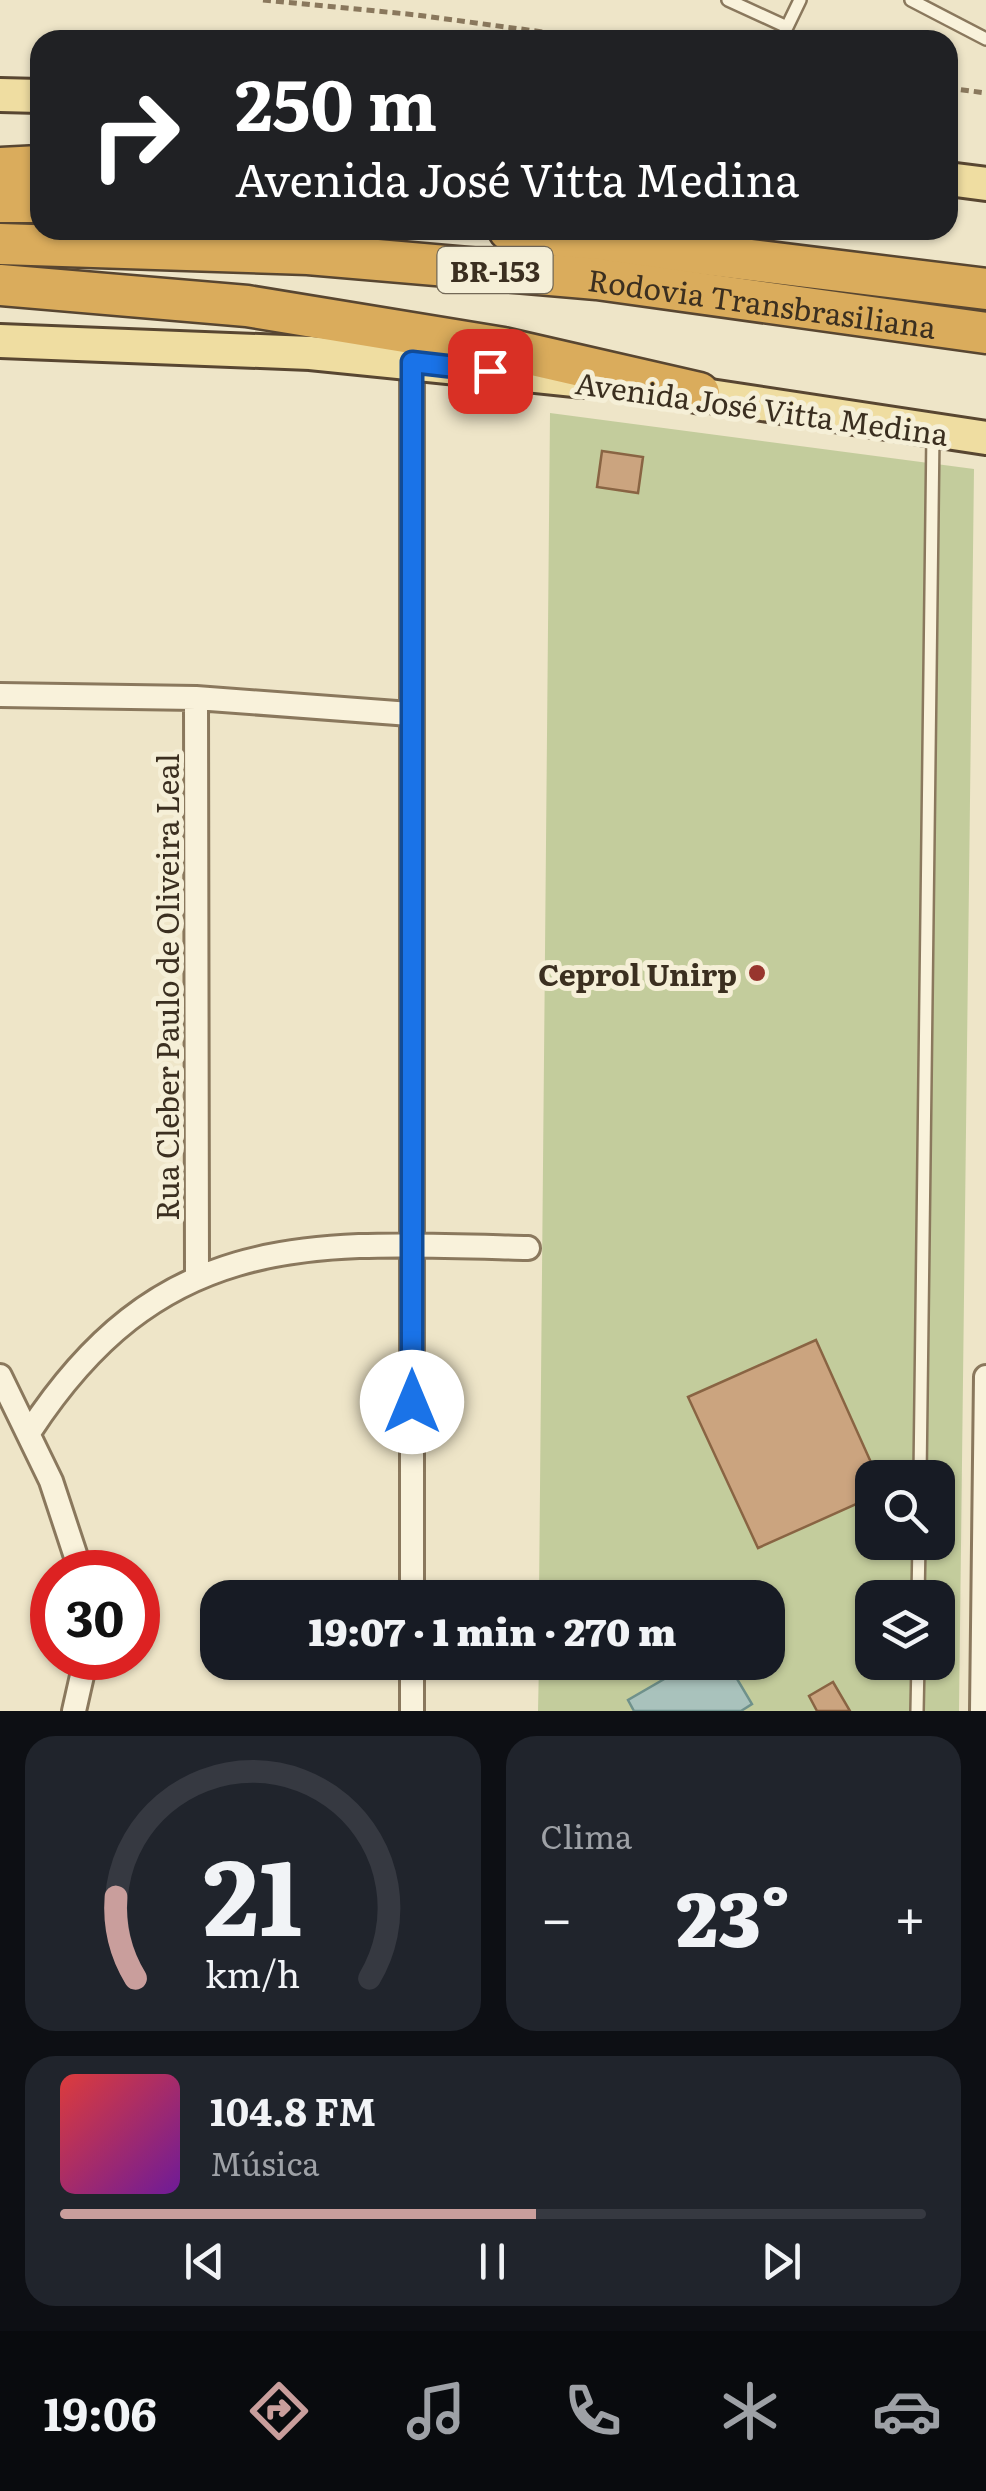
<!DOCTYPE html>
<html lang="pt">
<meta charset="utf-8">
<style>
body{margin:0;font-family:Literata,serif;background:#20242c;color:#f1f3f6;height:100vh;display:flex;flex-direction:column;font-size:38px;white-space:nowrap}
*{box-sizing:border-box;margin:0}
p{font-size:32px;color:#9ea1a6}
.icon{flex:none;width:55px;height:55px;fill:none;stroke:currentColor;stroke-width:2;stroke-linecap:round;stroke-linejoin:round}
.map{position:relative;height:1711px;overflow:hidden}
.sheet{display:flex;flex-direction:column;gap:25px;padding:25px;background:#0d0f14;flex:1}
.sheet>*{flex:none}
.top-card{position:absolute;left:30px;top:30px;width:928px;height:210px;border-radius:30px;box-shadow:0 2px 8px #0004;background:#202124;color:#fff;overflow:hidden}
.fabs{position:absolute;left:855px;top:1460px;display:grid;gap:20px}
.fabs a{display:grid;place-items:center;width:100px;height:100px;border-radius:20px;background:#171b24;box-shadow:0 2px 8px #0004;font-size:50px}
.speed{position:absolute;left:30px;top:1550px;display:flex;gap:20px;font-size:50px;font-weight:700;text-align:center}
.speed>*{display:grid;place-content:center;width:130px;height:130px;border-radius:50%;background:#171b24;box-shadow:0 2px 8px #0004;line-height:1}
.speed .limit{border:15px solid #d22;background:#fff;color:#111}
.pin{position:absolute;display:grid;place-items:center;width:85px;height:85px;color:#fff;margin:-42px;border-radius:20px;box-shadow:0 5px 15px #0006}
.me{position:absolute;width:110px;margin:-55px;rotate:0deg;stroke-linejoin:round;filter:drop-shadow(0 0 8px #0008)}
.turn{display:flex;align-items:center;gap:35px;height:210px;padding:0 40px;font-size:45px}
.turn .icon{width:130px;height:130px;stroke-width:2.5}
.turn b{display:block;font-size:70px;line-height:85px}
.big{font-size:75px;font-weight:800;line-height:1.1}
.sheet .widget{flex:1;display:flex;flex-direction:column;justify-content:center;gap:15px;min-width:0;padding:0 35px;border-radius:30px;background:#20242c}
.sheet .dial{align-items:center;gap:0}
.dial svg{height:260px;overflow:visible;fill:none;stroke:#363941;stroke-width:7;stroke-linecap:round;text-anchor:middle}
.dial text{fill:#f1f3f6;stroke:none}
.song{display:flex;align-items:center;gap:30px}
.cover{width:120px;height:120px;border-radius:15px;background:linear-gradient(135deg,hsl(0 70% 55%),hsl(280 70% 35%))}
.played{height:10px;border-radius:5px;background:linear-gradient(90deg,#c99e9c 55%,#363941 55%)}
.keys{display:flex;justify-content:space-around;direction:ltr}
.heat{display:flex;justify-content:space-between;align-items:center;font-size:55px;direction:ltr}
.sheet .tiles{flex:1;display:grid;gap:25px;grid-template-columns:1fr 1fr}
.widget:last-child{grid-column:span 2}
.trip{position:absolute;left:200px;top:1580px;width:585px;height:100px;border-radius:30px;background:#171b24;box-shadow:0 2px 8px #0004;font-weight:800;line-height:100px;text-align:center}
.tabs{display:flex;height:160px;justify-content:space-around;align-items:center;background:#090b0e;color:#9ea1a6}
.tabs .icon{width:70px;height:70px}
.tabs .active{color:#c99e9c}
.tabs b{font-size:45px;color:#f1f3f6}
.map>svg:first-child{display:block}
.green{fill:#c3cc9c;fill-rule:evenodd}
.water{fill:#a9c2bc;stroke:#6f918b;stroke-width:2.5}
.building{fill:#cba47f;stroke:#896443;stroke-width:2.5}
.lines{fill:none;stroke-linecap:round;stroke-linejoin:round}
.lane-casing{stroke:#8a785d;stroke-width:16}
.street-casing{stroke:#8a785d;stroke-width:28}
.primary-casing{stroke:#584631;stroke-width:38}
.highway-casing{stroke:#584631;stroke-width:45}
.path{stroke:#8a785d;stroke-width:5;stroke-dasharray:8 5;stroke-linecap:butt}
.lane{stroke:#f9f2db;stroke-width:11}
.street{stroke:#f9f2db;stroke-width:22}
.primary{stroke:#efdda1;stroke-width:32}
.highway{stroke:#daac5c;stroke-width:40}
.route-casing{stroke:#114b97;stroke-width:25}
.route{stroke:#1a73e8;stroke-width:18}
.poi-dot{fill:#98352e;stroke:#f5efd7;stroke-width:4}
.labels{text-anchor:middle;dominant-baseline:central;stroke-width:10;stroke-linejoin:round;paint-order:stroke}
.shield{fill:#f5efd7;stroke:#736957;stroke-width:2.5}
.shield-label{font-size:28px;font-weight:bold;fill:#3b2f20}
.street-label{font-size:30px;fill:#3b2f20;stroke:#f5efd7}
.poi-label{font-size:30px;font-weight:bold;fill:#3b2f20;stroke:#f5efd7;text-anchor:end}
</style>
<div class="map">
<svg width="986" height="1711" viewBox="0 0 986 1711">
<rect width="100%" height="100%" fill="#eee5c8"/>
<!-- green -->
<path class="green" d="M550,413L974,469L959,1711H538L539,1663L768,1662V1598L539,1597ZM872,1478H938V1542H872ZM872,1598H938V1662H872Z"/>
<!-- water -->
<path class="water" d="M727,1662L752,1704L741,1711H634L628,1700L692,1663Z"/>
<!-- building -->
<path class="building" d="M602,451L643,457L638,493L597,487Z
M816,1340L878,1478H872V1497L758,1548L688,1397Z
M833,1682L850,1711H817L809,1696Z"/>
<g class="lines">
<!-- lane casing -->
<g class="lane-casing">
<path id="lane" d="M728,0L787,27L800,0
M911,0L986,39
M920,1478L933,433
M918,1598L919,1542
M917,1711L918,1662"/>
</g>
<!-- street casing -->
<g class="street-casing">
<path id="street" d="M0,695L196,698L410,714
M196,698L197,1275
M0,1376L51,1481L81,1572
M30,1431C163,1228 311,1242 528,1248
M412,1598V362
M74,1711L86,1658
M412,1711V1662
M982,1711L986,1377"/>
</g>
<!-- primary casing -->
<g class="primary-casing">
<path id="primary" d="M0,95L40,96
M948,179L986,184
M0,341L310,353L584,381
M677,391L986,438"/>
</g>
<!-- highway casing -->
<g class="highway-casing">
<g id="highway">
<path d="M0,168L40,166"/>
<path d="M0,202H40"/>
<path d="M509,230L986,289"/>
<path id="s1" d="M0,244L308,254L597,279L986,333"/>
<path d="M0,285L247,306L503,348L699,393"/>
</g>
</g>
<!-- path -->
<path class="path" d="M263,0L417,15L602,40
M948,88L986,93"/>
<!-- lane -->
<use href="#lane" class="lane"/>
<!-- street -->
<use href="#street" class="street"/>
<!-- primary -->
<use href="#primary" class="primary"/>
<!-- highway -->
<use href="#highway" class="highway"/>
</g>
<g class="lines">
<!-- route casing -->
<g class="route-casing">
<path id="route" d="M412,1402V362L490,371"/>
</g>
<!-- route -->
<use href="#route" class="route"/>
</g>
<!-- markers -->
<circle class="poi-dot" cx="757" cy="973" r="10"/>
<g class="labels">
<!-- shield labels -->
<rect class="shield" x="437.5" y="247" width="115" height="46" rx="8"/>
<g class="shield-label">
<text x="495" y="270">BR-153</text>
</g>
<!-- street labels -->
<g class="street-label">
<text stroke="none"><textPath href="#s1" startOffset="765">Rodovia Transbrasiliana</textPath></text>
<text transform="translate(762 407) rotate(8)">Avenida José Vitta Medina</text>
<text transform="translate(166 987) rotate(-90)">Rua Cleber Paulo de Oliveira Leal</text>
</g>
<!-- poi labels -->
<g class="poi-label">
<text x="737" y="973">Ceprol Unirp</text>
</g>
</g>
</svg>
<div class="fabs">
<a><svg class="icon" aria-label="search" viewBox="0 0 24 24"><circle cx="10" cy="10" r="6"/><path d="M15 15l6 6"/></svg></a>
<a><svg class="icon" aria-label="layers" viewBox="0 0 24 24"><path d="M12 4l9 5-9 5-9-5zM3 14l9 5 9-5"/></svg></a>
</div>
<div class="speed"><div class="limit">30</div></div>
<div class="pin" style="left:490px;top:371px;background:#d93025"><svg class="icon" aria-label="arrive" viewBox="0 0 24 24"><path d="M6 21V4h12l-3 4 3 4H6"/></svg></div>
<svg class="me" style="left:412px;top:1402px" viewBox="-20 -20 40 40"><circle r="19" fill="#fff"/><path d="M0-13L10 11 0 6-10 11z" fill="#1a73e8"/></svg>
<div class="trip">19:07 · 1 min · 270 m</div>
<div class="top-card">
<div class="turn"><svg class="icon" aria-label="right" viewBox="0 0 24 24"><path d="M7 20v-9h11M14 6l5 5-5 5"/></svg><div><b>250 m</b>Avenida José Vitta Medina</div></div>
</div>
</div>
<section class="sheet">
<div class="tiles">
<div class="widget dial"><svg viewBox="0 0 100 80">
<path d="M14 69A42 42 0 1 1 86 69"/>
<path d="M14 69A42 42 0 0 1 8 44" stroke="#c99e9c"/>
<text x="50" y="56" font-size="32" font-weight="700">21</text>
<text x="50" y="72" font-size="11">km/h</text>
</svg></div>
<div class="widget"><p>Clima</p>
<div class="heat"><a>−</a><b class="big">23°</b><a>+</a></div>
</div>
<div class="widget">
<div class="song"><i class="cover"></i><div><b>104.8 FM</b><p>Música</p></div></div>
<div class="played"></div>
<div class="keys"><svg class="icon" aria-label="previous" viewBox="0 0 24 24"><path d="M18 5L8 12l10 7zM5 5v14"/></svg><svg class="icon" aria-label="pause" viewBox="0 0 24 24"><path d="M8 5v14M16 5v14"/></svg><svg class="icon" aria-label="next" viewBox="0 0 24 24"><path d="M6 5l10 7-10 7zM19 5v14"/></svg></div>
</div>
</div>
</section>
<nav class="tabs">
<b>19:06</b>
<svg class="icon active" aria-label="directions" viewBox="0 0 24 24"><path d="M12 3l9 9-9 9-9-9zM9 14v-3h6M13 9l2 2-2 2"/></svg>
<svg class="icon" aria-label="music" viewBox="0 0 24 24"><path d="M9 18V5l10-2v13"/><circle cx="6" cy="18" r="3"/><circle cx="16" cy="16" r="3"/></svg>
<svg class="icon" aria-label="phone" viewBox="0 0 24 24"><path d="M5 4h4l2 5-3 2q2 4 5 5l2-3 5 2v4C11 20 4 13 5 4z"/></svg>
<svg class="icon" aria-label="climate" viewBox="0 0 24 24"><path d="M12 3v18M4 7l16 10M4 17L20 7"/></svg>
<svg class="icon" aria-label="car" viewBox="0 0 24 24"><path d="M5 17H2v-5l4-1 3-4h7l3 4 3 1v5h-3M9 17h6M6 11h13"/><circle cx="7" cy="17" r="2"/><circle cx="17" cy="17" r="2"/></svg>
</nav>
